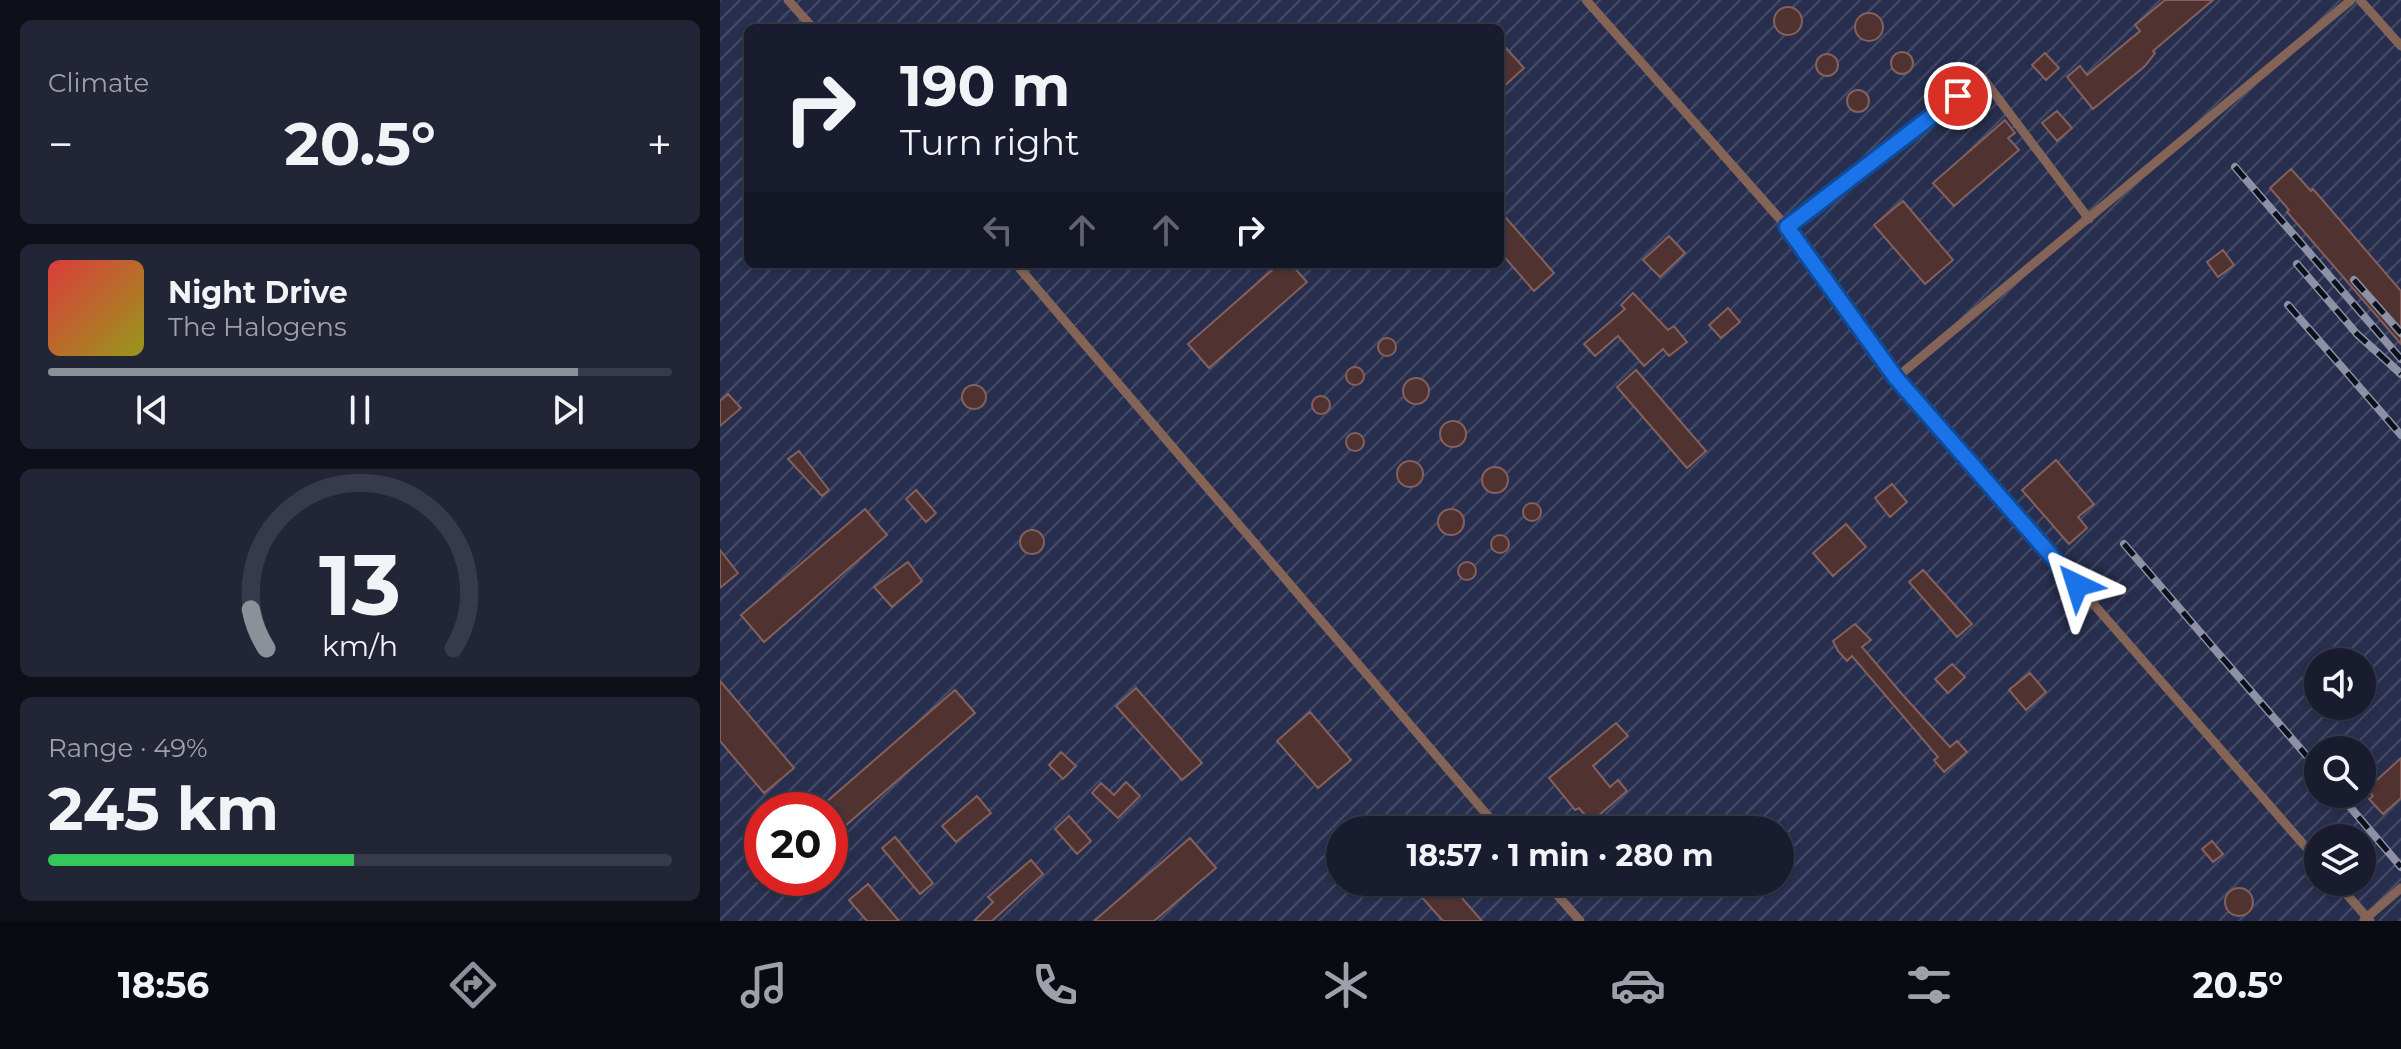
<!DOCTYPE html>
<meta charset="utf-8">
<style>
body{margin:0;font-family:Montserrat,sans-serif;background:#212536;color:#f1f3f6;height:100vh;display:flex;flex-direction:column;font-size:30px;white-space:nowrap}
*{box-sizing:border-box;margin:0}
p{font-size:26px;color:#9fa1aa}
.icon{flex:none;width:44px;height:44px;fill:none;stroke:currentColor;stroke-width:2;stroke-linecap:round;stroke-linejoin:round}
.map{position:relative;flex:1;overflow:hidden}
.drawer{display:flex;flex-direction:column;gap:20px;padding:20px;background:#0d0f19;width:720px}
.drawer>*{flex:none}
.guide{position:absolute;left:24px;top:24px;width:760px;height:244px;border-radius:12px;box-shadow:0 2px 6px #0004,0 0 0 2px #363a4a;background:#181c2e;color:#f1f3f6;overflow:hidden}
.controls{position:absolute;left:1584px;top:648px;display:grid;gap:16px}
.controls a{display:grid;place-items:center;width:72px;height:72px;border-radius:50%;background:#181c2e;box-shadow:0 2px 6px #0004,0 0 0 2px #363a4a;font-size:40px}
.speed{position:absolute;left:24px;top:792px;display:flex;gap:16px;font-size:40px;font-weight:700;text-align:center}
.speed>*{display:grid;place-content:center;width:104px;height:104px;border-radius:50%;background:#181c2e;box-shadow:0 2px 6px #0004,0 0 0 2px #363a4a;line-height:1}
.speed .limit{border:12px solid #d22;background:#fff;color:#111}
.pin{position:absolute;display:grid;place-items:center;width:68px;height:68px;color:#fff;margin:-34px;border:4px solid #fff;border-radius:50%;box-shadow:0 2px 8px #0007}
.me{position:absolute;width:88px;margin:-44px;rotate:319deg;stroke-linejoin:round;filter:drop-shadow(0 0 6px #0008)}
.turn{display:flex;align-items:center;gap:28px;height:168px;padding:0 24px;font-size:36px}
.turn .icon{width:104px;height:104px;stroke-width:2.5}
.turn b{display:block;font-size:56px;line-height:68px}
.lanes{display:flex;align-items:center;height:76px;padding:0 24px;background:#0003;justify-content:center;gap:40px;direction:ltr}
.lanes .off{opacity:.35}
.big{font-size:60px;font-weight:700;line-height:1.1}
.drawer .tile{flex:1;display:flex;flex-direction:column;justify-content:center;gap:12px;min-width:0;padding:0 28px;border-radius:12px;background:#212536}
.drawer .dial{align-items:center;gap:0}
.dial svg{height:208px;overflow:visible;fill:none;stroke:#363a4a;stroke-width:7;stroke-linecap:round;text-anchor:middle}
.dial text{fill:#f1f3f6;stroke:none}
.song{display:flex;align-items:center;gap:24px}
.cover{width:96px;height:96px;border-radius:12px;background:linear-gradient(135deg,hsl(0 70% 55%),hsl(60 70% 35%))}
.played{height:8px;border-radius:4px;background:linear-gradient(90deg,#8c9099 85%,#363a4a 85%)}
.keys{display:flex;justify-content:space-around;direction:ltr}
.heat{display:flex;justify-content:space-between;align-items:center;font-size:44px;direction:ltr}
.charge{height:12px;border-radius:6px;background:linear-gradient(90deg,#34c759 49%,#363a4a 0)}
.trip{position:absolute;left:606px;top:816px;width:468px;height:80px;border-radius:40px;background:#181c2e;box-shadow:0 2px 6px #0004,0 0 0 2px #363a4a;font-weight:700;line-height:80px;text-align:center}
.tabs{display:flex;height:128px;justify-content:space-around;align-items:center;background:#0a0b12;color:#9fa1aa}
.tabs .icon{width:56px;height:56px}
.tabs .current{color:#8c9099}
.tabs b{font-size:36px;color:#f1f3f6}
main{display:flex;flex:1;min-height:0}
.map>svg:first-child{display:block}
.industrial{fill:url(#industrial-furrows);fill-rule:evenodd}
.building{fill:#503330;stroke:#83605d;stroke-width:2}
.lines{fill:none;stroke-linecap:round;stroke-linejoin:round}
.service{stroke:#836456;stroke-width:9}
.rail-casing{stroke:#8d91a5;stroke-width:8}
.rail{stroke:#0d101b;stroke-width:5;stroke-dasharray:15;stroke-linecap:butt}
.route-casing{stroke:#114b97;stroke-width:20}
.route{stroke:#1a73e8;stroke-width:14}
</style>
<main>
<section class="drawer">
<div class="tile"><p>Climate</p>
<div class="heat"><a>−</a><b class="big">20.5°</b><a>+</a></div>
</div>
<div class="tile">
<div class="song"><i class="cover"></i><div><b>Night Drive</b><p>The Halogens</p></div></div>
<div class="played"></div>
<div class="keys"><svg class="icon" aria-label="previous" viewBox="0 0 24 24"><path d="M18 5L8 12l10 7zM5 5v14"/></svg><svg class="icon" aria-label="pause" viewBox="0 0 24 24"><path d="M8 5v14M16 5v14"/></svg><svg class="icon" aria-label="next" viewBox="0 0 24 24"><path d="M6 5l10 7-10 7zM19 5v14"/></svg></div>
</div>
<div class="tile dial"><svg viewBox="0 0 100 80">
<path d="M14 69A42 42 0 1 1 86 69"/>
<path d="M14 69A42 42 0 0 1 8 54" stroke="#8c9099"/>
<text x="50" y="56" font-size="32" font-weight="700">13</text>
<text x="50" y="72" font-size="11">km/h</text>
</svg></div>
<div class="tile"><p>Range · 49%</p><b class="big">245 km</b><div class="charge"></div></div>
</section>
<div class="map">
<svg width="1681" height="921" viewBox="0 0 1681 921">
<defs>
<pattern id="industrial-furrows" width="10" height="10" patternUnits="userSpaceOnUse" patternTransform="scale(2)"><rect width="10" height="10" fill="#282f4e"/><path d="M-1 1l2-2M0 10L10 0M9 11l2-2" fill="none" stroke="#464c68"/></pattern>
</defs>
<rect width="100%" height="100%" fill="#20263e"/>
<!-- industrial -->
<path class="industrial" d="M0,0H1681V921H0ZM28,28H780V264H28ZM1598,662H1642V706H1598ZM1598,750H1642V794H1598ZM42,810H110V878H42ZM620,830H1060V882H620ZM1598,838H1642V882H1598Z"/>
<!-- building -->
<path class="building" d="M1445,0H1493L1433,51L1435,53L1425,66L1373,109L1347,77L1360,66L1367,75L1420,31L1415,25Z
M1054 21a14 14 0 1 1 28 0a14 14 0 1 1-28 0Z
M1135 27a14 14 0 1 1 28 0a14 14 0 1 1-28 0Z
M786,48L804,68L780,90V53Z
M1171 63a11 11 0 1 1 22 0a11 11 0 1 1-22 0Z
M1325,53L1339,68L1326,80L1312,65Z
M1096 65a11 11 0 1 1 22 0a11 11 0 1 1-22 0Z
M1127 101a11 11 0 1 1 22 0a11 11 0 1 1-22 0Z
M1337,111L1352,128L1337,141L1322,123Z
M1285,120L1295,133L1288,138L1299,150L1234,206L1213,183Z
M1571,169L1591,191L1593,189L1681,291V344L1567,212L1569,210L1550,188Z
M1183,201L1233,260L1205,284L1154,225Z
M780,211L834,273L814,291L780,252Z
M949,236L965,253L940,277L923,260Z
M1503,250L1514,265L1498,277L1487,262Z
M559,264H571L587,282L489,368L468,344Z
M913,293L948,330L954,326L967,342L949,356L943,349L924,366L898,336L875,356L864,344L905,309L901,305Z
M1008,308L1020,322L1001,338L989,325Z
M658 347a9 9 0 1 1 18 0a9 9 0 1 1-18 0Z
M626 376a9 9 0 1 1 18 0a9 9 0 1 1-18 0Z
M916,370L986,451L967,468L897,387Z
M683 391a13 13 0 1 1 26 0a13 13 0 1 1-26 0Z
M242 397a12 12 0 1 1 24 0a12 12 0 1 1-24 0Z
M8,394L21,408L0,426V401Z
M592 405a9 9 0 1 1 18 0a9 9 0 1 1-18 0Z
M720 434a13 13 0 1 1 26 0a13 13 0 1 1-26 0Z
M626 442a9 9 0 1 1 18 0a9 9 0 1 1-18 0Z
M79,451L109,490L102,496L68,459Z
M1336,460L1374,504L1358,517L1367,528L1349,544L1302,490Z
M677 474a13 13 0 1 1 26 0a13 13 0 1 1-26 0Z
M762 480a13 13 0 1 1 26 0a13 13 0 1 1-26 0Z
M1172,484L1187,502L1170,517L1155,498Z
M196,490L216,513L206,522L186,499Z
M803 512a9 9 0 1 1 18 0a9 9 0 1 1-18 0Z
M718 522a13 13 0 1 1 26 0a13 13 0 1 1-26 0Z
M145,509L167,535L44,642L21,615Z
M1126,524L1146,547L1113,576L1093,553Z
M300 542a12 12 0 1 1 24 0a12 12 0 1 1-24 0Z
M771 544a9 9 0 1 1 18 0a9 9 0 1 1-18 0Z
M0,550L18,573L0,588Z
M738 571a9 9 0 1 1 18 0a9 9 0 1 1-18 0Z
M188,562L202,581L172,607L154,587Z
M1203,570L1252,624L1237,637L1189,582Z
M1135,624L1151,640L1142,647L1181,693L1230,747L1237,741L1247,752L1224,772L1214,760L1218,757L1132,656L1127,661L1118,651L1113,641Z
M1232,664L1245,677L1228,693L1215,679Z
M1310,673L1326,692L1306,710L1289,690Z
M0,681L74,768L44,793L0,741Z
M416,688L482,763L462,780L396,706Z
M235,690L255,713L110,839V810H97Z
M590,712L631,760L598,788L557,741Z
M896,723L908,736L873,766L890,787L898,780L907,791L871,822L859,808L855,810L829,778Z
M341,752L356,766L343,779L329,765Z
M1681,758V798L1663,814L1649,799L1653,796L1647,789Z
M406,782L420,796L398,818L372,793L381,783L394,795Z
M257,796L271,813L236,842L222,826Z
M349,816L371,841L357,854L335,829Z
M175,837L213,883L200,894L162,848Z
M470,838L496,868L434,921H374Z
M1492,841L1503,854L1493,862L1482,849Z
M311,860L323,874L272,921H254L273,902L268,897Z
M713,882H728L762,921H723L699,894Z
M148,884L179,921H147L129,900Z
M1505 902a14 14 0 1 1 28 0a14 14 0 1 1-28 0Z"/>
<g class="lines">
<!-- service -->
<path class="service" d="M68,0L93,28
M866,0L1067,227L1176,378L1598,861
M1640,0L1681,46
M1067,227L1262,77L1369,219
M296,264L780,830
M1176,378L1631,0
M826,882L860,921
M1616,882L1650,921
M1644,920L1681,888"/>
<!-- rail casing -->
<g class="rail-casing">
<path id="rail" d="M1515,167L1681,359
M1577,264L1637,334L1681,374
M1634,280L1681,333
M1568,305L1681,435
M1404,544L1598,769
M1619,794L1681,867"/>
</g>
<!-- rail -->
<use href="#rail" class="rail"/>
</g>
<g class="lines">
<!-- route casing -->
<g class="route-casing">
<path id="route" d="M1238,96L1067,227L1176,378L1357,585"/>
</g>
<!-- route -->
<use href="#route" class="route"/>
</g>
</svg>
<div class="controls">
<a><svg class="icon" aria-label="sound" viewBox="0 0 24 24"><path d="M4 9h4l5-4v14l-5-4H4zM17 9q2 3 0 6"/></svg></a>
<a><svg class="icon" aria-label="search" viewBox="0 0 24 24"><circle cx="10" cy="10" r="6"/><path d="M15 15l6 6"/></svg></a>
<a><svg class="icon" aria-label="layers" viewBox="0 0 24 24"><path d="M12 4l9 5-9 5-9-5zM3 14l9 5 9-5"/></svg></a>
</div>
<div class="speed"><div class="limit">20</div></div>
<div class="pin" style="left:1238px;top:96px;background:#d93025"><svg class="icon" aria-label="arrive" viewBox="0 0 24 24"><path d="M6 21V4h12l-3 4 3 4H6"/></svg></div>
<svg class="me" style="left:1357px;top:585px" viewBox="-20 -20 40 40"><path d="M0-17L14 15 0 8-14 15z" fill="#1a73e8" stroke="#fff" stroke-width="4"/></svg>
<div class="trip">18:57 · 1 min · 280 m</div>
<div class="guide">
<div class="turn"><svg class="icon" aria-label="right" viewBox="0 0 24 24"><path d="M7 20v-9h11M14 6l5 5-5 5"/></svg><div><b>190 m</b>Turn right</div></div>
<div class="lanes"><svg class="icon off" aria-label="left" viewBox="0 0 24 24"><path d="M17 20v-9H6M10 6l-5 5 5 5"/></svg><svg class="icon off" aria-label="ahead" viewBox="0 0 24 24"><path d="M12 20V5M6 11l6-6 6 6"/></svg><svg class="icon off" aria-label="ahead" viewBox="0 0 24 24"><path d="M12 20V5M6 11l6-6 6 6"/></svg><svg class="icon" aria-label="right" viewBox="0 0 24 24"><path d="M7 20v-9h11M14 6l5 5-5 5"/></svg></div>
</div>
</div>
</main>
<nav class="tabs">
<b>18:56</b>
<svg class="icon current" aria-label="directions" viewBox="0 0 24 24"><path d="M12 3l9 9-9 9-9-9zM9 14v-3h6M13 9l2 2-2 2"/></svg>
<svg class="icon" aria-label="music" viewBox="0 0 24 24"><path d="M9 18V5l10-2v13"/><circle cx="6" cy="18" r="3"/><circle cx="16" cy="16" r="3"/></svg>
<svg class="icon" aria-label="phone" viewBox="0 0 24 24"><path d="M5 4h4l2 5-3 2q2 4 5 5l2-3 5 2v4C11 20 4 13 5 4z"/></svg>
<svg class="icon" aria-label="climate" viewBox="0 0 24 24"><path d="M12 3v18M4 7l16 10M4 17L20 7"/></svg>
<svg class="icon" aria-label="car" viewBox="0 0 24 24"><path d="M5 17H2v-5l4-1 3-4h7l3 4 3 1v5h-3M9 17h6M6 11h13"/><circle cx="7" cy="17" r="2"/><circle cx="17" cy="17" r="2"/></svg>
<svg class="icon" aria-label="filters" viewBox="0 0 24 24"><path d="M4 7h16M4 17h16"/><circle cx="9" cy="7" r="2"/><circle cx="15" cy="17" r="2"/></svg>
<b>20.5°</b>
</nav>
